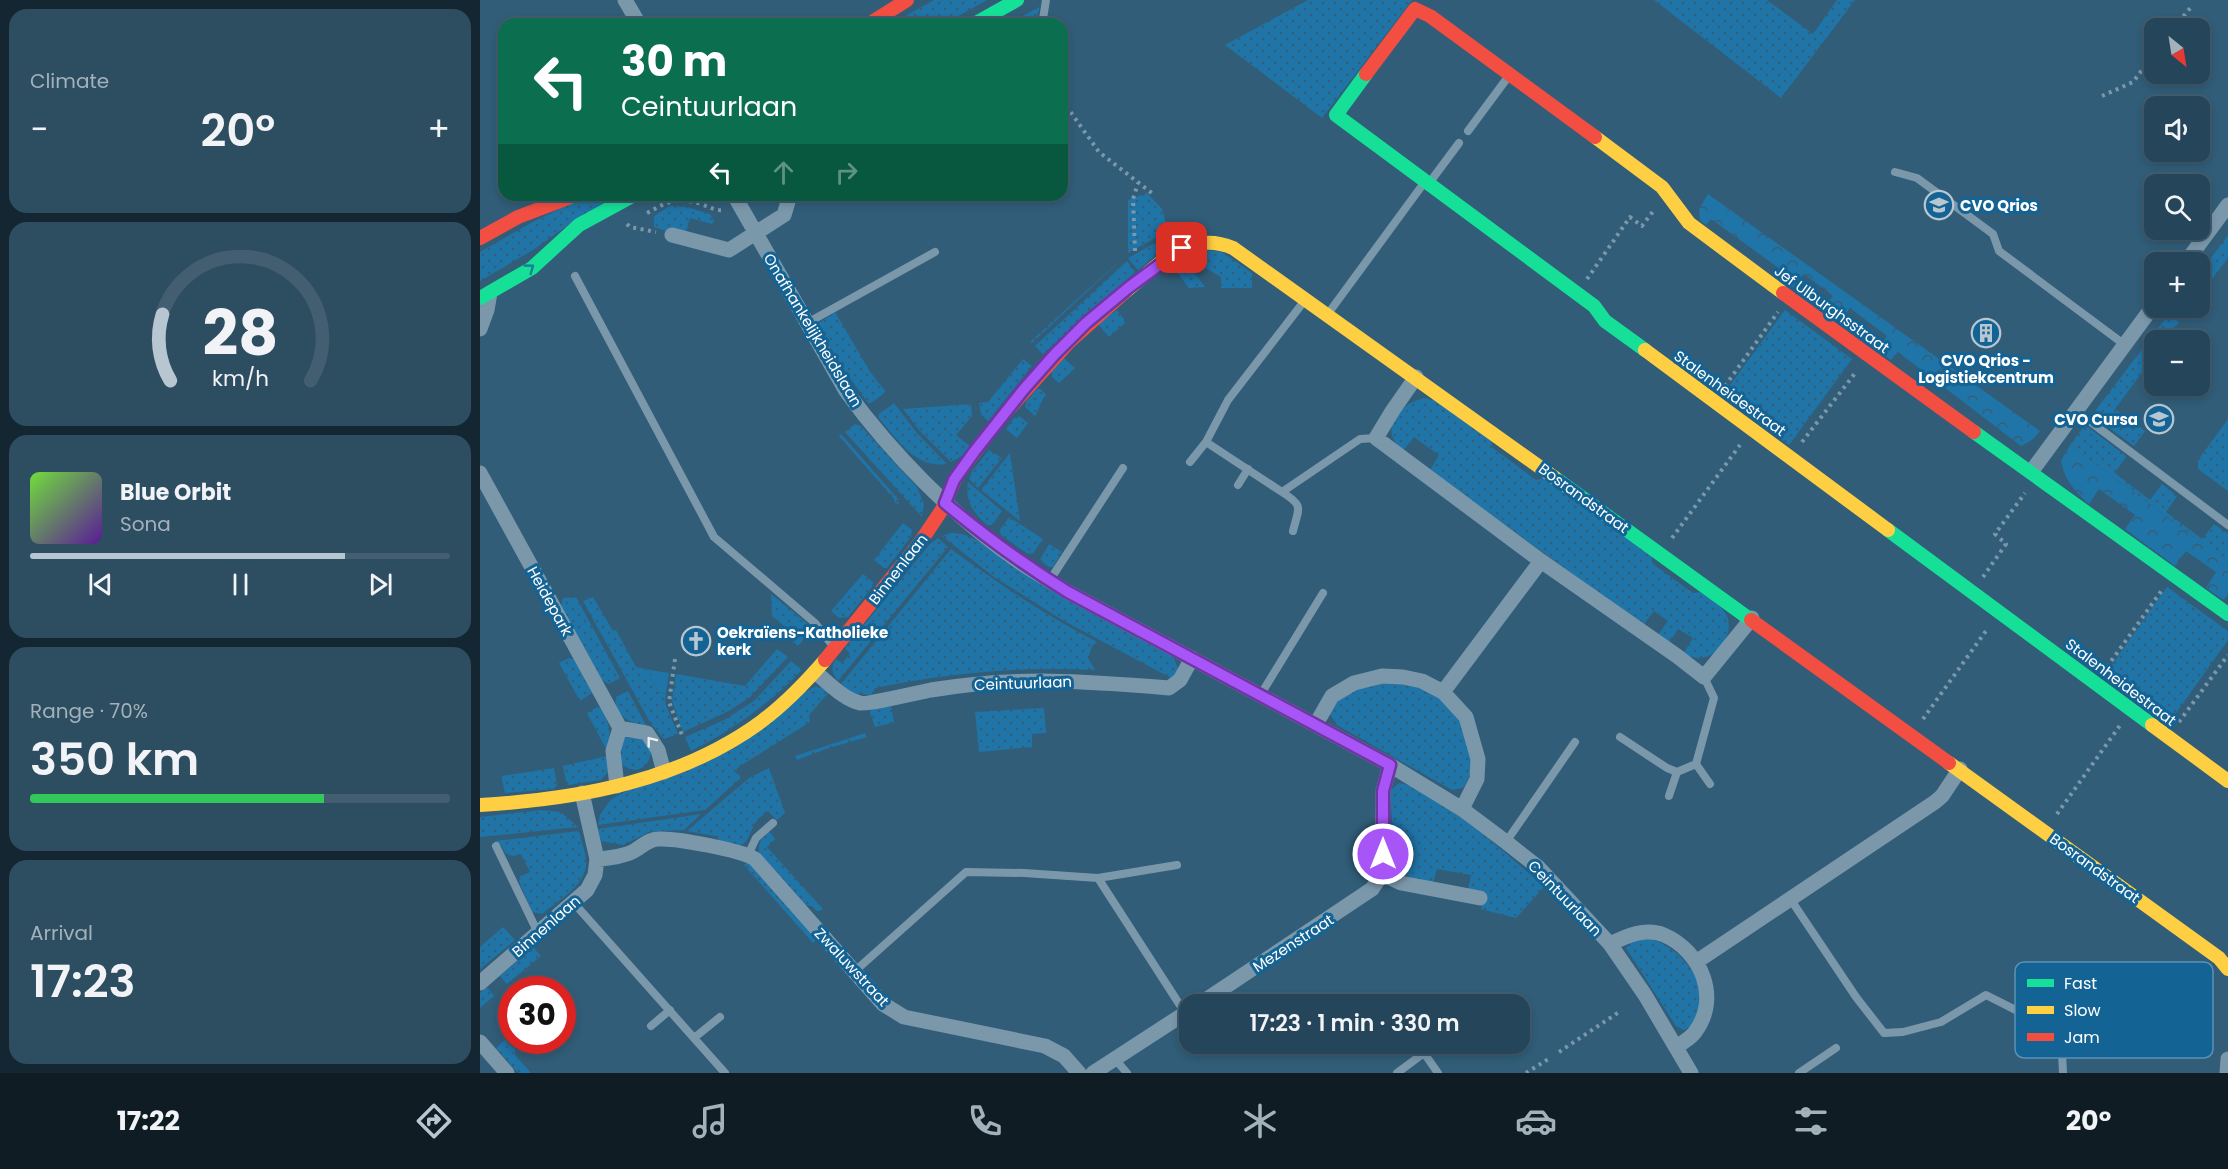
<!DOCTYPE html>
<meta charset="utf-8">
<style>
body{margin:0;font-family:Poppins,sans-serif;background:#2d4d60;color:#f1f3f6;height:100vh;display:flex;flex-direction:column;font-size:22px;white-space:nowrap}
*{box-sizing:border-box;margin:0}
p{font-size:20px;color:#a3b1bb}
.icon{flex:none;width:33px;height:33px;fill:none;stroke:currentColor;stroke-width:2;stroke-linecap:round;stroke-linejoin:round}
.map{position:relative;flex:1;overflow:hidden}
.sheet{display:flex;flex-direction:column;gap:9px;padding:9px;background:#142632;width:480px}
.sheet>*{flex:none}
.banner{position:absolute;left:18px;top:18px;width:570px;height:183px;border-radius:18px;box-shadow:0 3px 9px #0003,0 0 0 2px #425e70;background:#0b6e4f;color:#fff;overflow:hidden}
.needle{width:39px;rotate:150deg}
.tools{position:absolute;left:1664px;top:18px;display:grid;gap:12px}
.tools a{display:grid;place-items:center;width:66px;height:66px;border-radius:12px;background:#25465a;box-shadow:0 3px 9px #0003,0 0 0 2px #425e70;font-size:30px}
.speed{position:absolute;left:18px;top:976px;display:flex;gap:12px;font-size:30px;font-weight:700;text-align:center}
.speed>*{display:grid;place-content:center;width:78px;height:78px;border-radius:50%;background:#25465a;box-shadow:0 3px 9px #0003,0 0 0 2px #425e70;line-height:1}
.speed .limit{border:9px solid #d22;background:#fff;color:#111}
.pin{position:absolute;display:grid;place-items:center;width:51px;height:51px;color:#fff;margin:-26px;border-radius:12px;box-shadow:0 3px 9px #0006}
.me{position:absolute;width:66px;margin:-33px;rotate:0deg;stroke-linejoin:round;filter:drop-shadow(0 0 4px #0008)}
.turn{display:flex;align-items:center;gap:21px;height:126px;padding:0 24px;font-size:27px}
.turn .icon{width:78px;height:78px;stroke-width:2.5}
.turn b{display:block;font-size:42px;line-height:51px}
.lanes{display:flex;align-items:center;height:57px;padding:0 24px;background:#0003;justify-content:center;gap:30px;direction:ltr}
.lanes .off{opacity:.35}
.big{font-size:45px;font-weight:600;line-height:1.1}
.sheet .widget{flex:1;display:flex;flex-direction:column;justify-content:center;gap:9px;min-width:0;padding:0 21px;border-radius:18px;background:#2d4d60}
.sheet .dial{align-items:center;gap:0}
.dial svg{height:156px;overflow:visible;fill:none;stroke:#425e70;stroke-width:7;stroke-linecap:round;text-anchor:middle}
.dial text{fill:#f1f3f6;stroke:none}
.song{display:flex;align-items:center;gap:18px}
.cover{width:72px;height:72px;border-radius:9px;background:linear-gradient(135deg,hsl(100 70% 55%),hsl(270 70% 35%))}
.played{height:6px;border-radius:3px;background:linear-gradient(90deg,#b7c6d0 75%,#425e70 75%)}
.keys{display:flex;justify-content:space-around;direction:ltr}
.heat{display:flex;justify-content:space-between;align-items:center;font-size:33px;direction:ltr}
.charge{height:9px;border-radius:4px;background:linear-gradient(90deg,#34c759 70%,#425e70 0)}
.trip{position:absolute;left:699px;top:994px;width:351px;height:60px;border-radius:18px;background:#25465a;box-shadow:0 3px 9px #0003,0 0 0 2px #425e70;font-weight:600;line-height:60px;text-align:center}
.dock{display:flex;height:96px;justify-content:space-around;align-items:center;background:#0f1c24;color:#a3b1bb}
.dock .icon{width:42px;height:42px}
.dock .on{color:#b7c6d0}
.dock b{font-size:27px;color:#f1f3f6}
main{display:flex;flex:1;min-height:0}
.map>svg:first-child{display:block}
.grass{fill:url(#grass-dots)}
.forest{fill:url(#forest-crowns)}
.garden{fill:#1f74a8}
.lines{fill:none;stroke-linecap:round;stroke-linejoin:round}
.path{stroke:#7b98ab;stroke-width:4;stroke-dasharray:3 4.5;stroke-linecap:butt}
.lane{stroke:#7b98ab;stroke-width:8}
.street{stroke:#7b98ab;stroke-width:15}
.fast{stroke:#16e098;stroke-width:14}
.slow{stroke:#ffcf43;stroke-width:14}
.jam{stroke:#f24e42;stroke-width:14}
.oneway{stroke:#148296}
.oneway2{stroke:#ebf0f2}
.route-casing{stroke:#6d37a1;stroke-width:15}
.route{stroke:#a855f7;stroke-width:10}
.labels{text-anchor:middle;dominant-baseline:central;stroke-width:6;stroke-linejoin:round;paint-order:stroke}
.poi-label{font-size:15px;font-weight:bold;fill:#fff;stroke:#146395;text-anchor:start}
.street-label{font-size:15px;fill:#fff;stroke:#146395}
.key{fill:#146395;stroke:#5a92b5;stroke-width:1.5}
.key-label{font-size:16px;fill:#fff}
</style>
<main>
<section class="sheet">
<div class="widget"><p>Climate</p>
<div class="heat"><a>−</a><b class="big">20°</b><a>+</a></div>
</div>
<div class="widget dial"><svg viewBox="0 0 100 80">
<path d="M14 69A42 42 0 1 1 86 69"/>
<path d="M14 69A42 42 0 0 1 10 35" stroke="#b7c6d0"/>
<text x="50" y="56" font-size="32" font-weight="700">28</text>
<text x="50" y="72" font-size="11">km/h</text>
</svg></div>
<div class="widget">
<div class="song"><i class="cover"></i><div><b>Blue Orbit</b><p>Sona</p></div></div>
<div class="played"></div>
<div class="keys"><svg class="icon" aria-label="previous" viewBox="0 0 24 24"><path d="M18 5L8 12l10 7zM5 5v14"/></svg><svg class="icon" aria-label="pause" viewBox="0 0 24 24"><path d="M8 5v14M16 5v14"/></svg><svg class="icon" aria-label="next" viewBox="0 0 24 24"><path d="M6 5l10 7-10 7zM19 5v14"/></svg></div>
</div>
<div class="widget"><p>Range · 70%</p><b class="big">350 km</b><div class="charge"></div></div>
<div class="widget"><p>Arrival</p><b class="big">17:23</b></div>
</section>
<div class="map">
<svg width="1748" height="1073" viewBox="0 0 1748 1073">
<defs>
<pattern id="grass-dots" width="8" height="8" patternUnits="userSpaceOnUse" patternTransform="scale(1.5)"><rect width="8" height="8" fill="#1f74a8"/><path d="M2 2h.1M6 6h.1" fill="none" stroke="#385e75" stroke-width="1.8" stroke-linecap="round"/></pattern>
<pattern id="forest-crowns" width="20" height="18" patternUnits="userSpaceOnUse" patternTransform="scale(1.5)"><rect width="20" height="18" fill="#1f74a8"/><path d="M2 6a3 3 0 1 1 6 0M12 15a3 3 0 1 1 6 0" fill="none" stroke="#385e75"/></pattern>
</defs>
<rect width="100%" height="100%" fill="#315d78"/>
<!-- grass -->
<path class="grass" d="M454,0H507L464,24H411Z
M828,0H932L842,118L745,45Z
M1174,0H1287L1333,34L1357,0H1375L1301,98Z
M560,7L554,24H527Z
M667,193L682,209L688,231L648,253L552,343L550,342L648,253V200Z
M108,195H140L95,220L53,250L0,281V252L51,223Z
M190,206L207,207L230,214L234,221L232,224L210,218L206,232H189L174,227V216Z
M1748,235V258L1719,296V274Z
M688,236L687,246L658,270L648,258Z
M725,250L742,252L772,273V288H741V277L724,267L715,254Z
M704,259L725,287L709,288L694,268Z
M647,261L655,272L563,354L555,346Z
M637,310L646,322L629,337L618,324Z
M1305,310L1372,359L1309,445L1242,396Z
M355,312L391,373L406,392L391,403H388L365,371L339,328V323Z
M1689,314L1699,322L1685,340H1674V356L1635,409L1665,431L1654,446L1612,415Z
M584,358L595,368L579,383L572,377V370Z
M543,359L552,366L508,421L501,414L499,403L508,402Z
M557,389H561L566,395C560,401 560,409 555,416L545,407L546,402Z
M944,398L955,400L1011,441L1013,448L1056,480L1064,478L1171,555L1173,564L1213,593L1220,592C1228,597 1238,603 1243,610C1258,627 1242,655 1221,658C1216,659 1208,655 1203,654L1213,638L1198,629L1189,643L1178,635L1188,621L1174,611L1163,625L950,470L959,455L934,437L923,451C898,430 918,404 944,398Z
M414,403L437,433L467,464C435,469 417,439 398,417L399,414Z
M491,404L492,416L476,435L490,446L482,456L471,462L439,430L423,409Z
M539,416L548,423L537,438L526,429L534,418Z
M1748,419V491L1718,469V460Z
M375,424L381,426L437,487L444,504L442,517L365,432Z
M1605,425L1645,455L1646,457L1635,473L1670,500L1682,484L1697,496L1686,512L1722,539L1734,524L1748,534V562L1590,445Z
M361,434L418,499L419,504L415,503L414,499L359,436Z
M509,450L522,458L498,488L489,479L492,471Z
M530,453L540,521L501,490Z
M488,482L522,511L512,525H507C493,512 485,502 488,482Z
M529,517L563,539L553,553L548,554L522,536L519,531Z
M423,523L432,530L431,537L407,568H404L394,560Z
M471,533C492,532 507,548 524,559C577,597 635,626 693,656L698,669L693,679L584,621L514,577L462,536Z
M458,538L468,547L358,681C352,674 350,667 356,659L362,663L370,654L365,648L450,544Z
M569,544L582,552L573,567H569L560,560Z
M471,549C518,583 565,615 617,642L612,646L608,658L615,670C540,666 468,673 395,688L391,695L371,693L361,684Z
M383,574L393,582V586L368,617L359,618L351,611Z
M1687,587L1748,631V640L1689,723L1624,676Z
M291,594L333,628L318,646L306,635L308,629L292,616Z
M96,597L140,678L129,684L122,680L81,606L83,598Z
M113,597L133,631L136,630L156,667L171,670V678L178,692L186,694L185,703L198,734L184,739L171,724L103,601Z
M297,649L308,657L269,698L247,712L203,732L192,701L196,674L265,686Z
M89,658L94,659L112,693L100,701L79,663Z
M311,661L322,670C289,704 253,730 211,751L205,737L244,720L274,701Z
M912,681C936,685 961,692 977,713C983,721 985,735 988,744C993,760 993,774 983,788L972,790L857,725L850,714C861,688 887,687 912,681Z
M340,686L350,691L329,715L330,722L257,768L256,773L262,777L225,810L118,825L120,815L130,800L334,687Z
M148,691L167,727C153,724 133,716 136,697Z
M411,706L414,722L395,727L390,713L392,708Z
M117,707L121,708C131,727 131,731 127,751L107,713Z
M564,708L566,733L552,734V747L499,752L495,712Z
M385,733L387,737L349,748L317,760L315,756Z
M147,737L164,738L171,752C169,770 152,776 140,762L141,741Z
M127,756L128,772L121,780L88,785L86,781L83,766Z
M74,768L77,785L74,789L25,793L21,776Z
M289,768L305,813L297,820L288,811C283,815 277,819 274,825C264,846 267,847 242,844L235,836L207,831L269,778Z
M919,783C951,786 1038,863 1064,887L1036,918L1001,909L1005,892L988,889L991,875L957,869L953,883L923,875L911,865L910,855L914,848L910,791Z
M62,810L81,812L98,827L0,837V817Z
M221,814L204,830L169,832L143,845L121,841L118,829Z
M99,831C101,840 105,850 106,859C109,884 79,900 62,914L52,912L39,881L40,876L50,872L41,854L33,856L26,854L21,845L17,846L15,841Z
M289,831L295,839L287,847L343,909L340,911H337L332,906L324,905L280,856C277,843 280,840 289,831Z
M267,862L274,867L335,936L336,940L333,943L264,865Z
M23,927L35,940L0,969V947Z
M1152,938C1161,939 1171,938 1179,942C1196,949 1218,972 1221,990C1221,995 1220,1000 1219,1004C1218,1018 1216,1024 1204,1030L1196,1026L1146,948Z
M53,947L61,956L27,984L20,976Z
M7,987L14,996L0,1008V993Z
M31,1035L32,1041H36L35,1055L51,1073H38L16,1048Z"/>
<!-- forest -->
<path class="forest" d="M1228,194L1560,431L1552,440L1541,446L1418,352L1411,360L1397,350L1407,336L1370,308L1359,322L1342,310L1353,296L1324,274L1312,288L1296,276L1300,269L1231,219L1226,225L1220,220L1219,209Z
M1590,445L1748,562V594L1744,600L1726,588L1736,572L1706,551L1695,566L1645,529L1655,515L1619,489L1609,504C1594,491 1585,480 1581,461Z"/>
<!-- garden -->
<path class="garden" d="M171,670L189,673L186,694L178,692L171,678Z"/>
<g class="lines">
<!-- path -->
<path class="path" d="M361,24L370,18
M1694,28L1711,7
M1622,96L1653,82L1674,54
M582,100L619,152L673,194
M167,213C189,201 196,197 221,204C229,207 236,211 244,210
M147,224L150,227L176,232
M655,251L653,199L658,183
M1107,279L1150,217L1162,226L1174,210
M1245,386L1298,312
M1322,442L1376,372
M1192,538L1260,445
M1503,577L1526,544L1515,534L1545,493
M195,659L189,702L202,735
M1627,667L1682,590
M1443,719L1508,628
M1699,722L1748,655
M1577,814L1641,724
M1079,1052L1139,1012
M1046,1073L1070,1058"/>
<!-- lane -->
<path class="lane" d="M560,24L563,19L566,0
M988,131L1028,77
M1415,172L1437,178L1513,234L1519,251L1645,345
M950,182L979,143
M95,276L234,537L335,623L353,646
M825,300L748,400L726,442L802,492L880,439L896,438
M850,311L941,187
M327,323L455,252
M1596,411L1748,525
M710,462L726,442
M758,485L768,469
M802,492C824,506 819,507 813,531
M570,580L643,468
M781,694L843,593
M1140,737L1187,768L1197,772L1216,764L1234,698L1224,677
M1216,764L1230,784
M1189,796L1197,772
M1026,842L1095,742
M16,846L58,933
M268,855L276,838L293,823
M618,878L697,865
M1311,900L1376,997L1404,1033L1423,1032L1461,1022L1506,995L1581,1033L1583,1073
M93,902L245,1073
M375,971L486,872L544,873L618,878L705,1013
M171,1026L190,1010
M214,1038L240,1017
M944,1053L956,1044
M635,1059L647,1073
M917,1073L944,1053L958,1073
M1319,1073L1356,1048"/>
<!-- street -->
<path class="street" d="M145,0L159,24
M254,195L366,391C412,454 473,516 538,561C554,572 572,582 588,592L910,765L982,809L1026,842L1059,868L1130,944L1165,995L1211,1073
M192,235L249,250L304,215L310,195
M1706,262L1748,205
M0,329L7,310L10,293
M936,377L913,410L896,438L1061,561L1197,656L1224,677L1272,618
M1551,472L1674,305
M0,473L140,728L133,751L137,786
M335,672C349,683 363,699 380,703C385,705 441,692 451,690C535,676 605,681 689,688L700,680L712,658
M963,692L1061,561
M836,724L852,696L874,683L902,676L923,677L942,681L963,692L986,717L998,759L997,779L982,809
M140,728L167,733L178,750L184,772
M117,859C129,858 143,857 154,851C163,846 168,839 179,839C196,838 261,850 275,859L403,1004L424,1017L565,1046L584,1056L599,1073
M902,874L921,883L1000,898
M1130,944C1146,936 1166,927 1184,935C1221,951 1241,998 1215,1032C1211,1038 1203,1042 1197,1047
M1216,962L1455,802L1462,796L1480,769
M0,983L107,890L115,875L117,859L102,793
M718,1005L892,889L902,874L903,791L910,765
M0,1042L27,1073
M613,1073L710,1010
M1747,1073L1748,1059"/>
<!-- fast -->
<path class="fast" d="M494,24L537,0
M886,74L856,115L1114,306L1125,321L1165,350
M0,298L52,268L99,225L154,195
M1494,432L1748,614
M1075,478L1271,620
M1408,530L1672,725"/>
<!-- slow -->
<path class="slow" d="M1115,137L1182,187L1209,223L1303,293
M646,291C679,265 708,229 753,248L1075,478
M1165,350L1408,530
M1672,725L1748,781
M1469,763L1739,958L1748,969
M0,805C99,799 201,781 282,721C306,703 326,682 345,660"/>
<!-- jam -->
<path class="jam" d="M389,24L427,0
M886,74L935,9L950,16L1115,137
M0,238L38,217L96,195
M1303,293L1494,432
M1271,620L1469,763
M345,660L439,544L463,508L476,477L519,420L589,342L646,291"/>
</g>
<!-- one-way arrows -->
<defs><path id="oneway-chevron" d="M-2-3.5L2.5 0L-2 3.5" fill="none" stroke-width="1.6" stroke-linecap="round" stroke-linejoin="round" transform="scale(1.5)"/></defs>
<use class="oneway" href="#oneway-chevron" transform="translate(50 268) rotate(-36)"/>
<use class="oneway2" href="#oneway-chevron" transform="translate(171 741) rotate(-128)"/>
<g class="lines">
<!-- route casing -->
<g class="route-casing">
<path id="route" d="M702,248L648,288L606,323L575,354L544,389L494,452L474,480L465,503C507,538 542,564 588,592L910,765L903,791V854"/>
</g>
<!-- route -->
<use href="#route" class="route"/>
</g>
<!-- icons -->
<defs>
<g id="university-ring" transform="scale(1.5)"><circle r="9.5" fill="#146395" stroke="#b7c6d0" stroke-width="1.5"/><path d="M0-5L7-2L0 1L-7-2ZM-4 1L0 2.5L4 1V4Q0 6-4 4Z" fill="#b7c6d0"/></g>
<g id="building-ring" transform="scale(1.5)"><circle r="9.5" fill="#146395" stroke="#b7c6d0" stroke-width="1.5"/><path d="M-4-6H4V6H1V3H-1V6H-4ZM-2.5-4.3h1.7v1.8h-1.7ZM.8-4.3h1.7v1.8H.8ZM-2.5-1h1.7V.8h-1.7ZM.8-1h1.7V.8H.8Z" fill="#b7c6d0"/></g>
<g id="church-ring" transform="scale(1.5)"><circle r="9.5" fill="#146395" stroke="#b7c6d0" stroke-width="1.5"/><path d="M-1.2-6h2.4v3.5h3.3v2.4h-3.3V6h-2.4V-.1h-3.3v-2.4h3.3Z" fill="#b7c6d0"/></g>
</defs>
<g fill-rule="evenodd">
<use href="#university-ring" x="1459" y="205"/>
<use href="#building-ring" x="1506" y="333"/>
<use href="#university-ring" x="1679" y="419"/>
<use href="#church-ring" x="216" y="641"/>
</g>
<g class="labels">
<!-- poi labels -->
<g class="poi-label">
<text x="1480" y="205">CVO Qrios</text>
<text x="1506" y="360" text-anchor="middle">CVO Qrios -<tspan x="1506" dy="17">Logistiekcentrum</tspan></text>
<text x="1658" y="419" text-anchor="end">CVO Cursa</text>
<text x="237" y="632">Oekraïens-Katholieke<tspan x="237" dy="17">kerk</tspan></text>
</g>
<!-- street labels -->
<g class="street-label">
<text transform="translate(1352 309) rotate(36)">Jef Ulburghsstraat</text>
<text transform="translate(333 330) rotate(59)">Onafhankelijkheidslaan</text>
<text transform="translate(1250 393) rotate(36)">Stalenheidestraat</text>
<text transform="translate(1104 498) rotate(36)">Bosrandstraat</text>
<text transform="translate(418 569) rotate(-52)">Binnenlaan</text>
<text transform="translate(70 601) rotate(61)">Heidepark</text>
<text transform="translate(1641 682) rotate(37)">Stalenheidestraat</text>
<text transform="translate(543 683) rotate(-2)">Ceintuurlaan</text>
<text transform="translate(1615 868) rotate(36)">Bosrandstraat</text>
<text transform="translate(1085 898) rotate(46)">Ceintuurlaan</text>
<text transform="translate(66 926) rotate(-41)">Binnenlaan</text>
<text transform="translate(813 943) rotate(-33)">Mezenstraat</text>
<text transform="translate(372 967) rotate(47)">Zwaluwstraat</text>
</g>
</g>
<!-- legend -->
<rect x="1535" y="962" width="198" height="96" rx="9" class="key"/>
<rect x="1547" y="979" width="27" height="8" fill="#16e098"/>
<rect x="1547" y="1006" width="27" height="8" fill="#ffcf43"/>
<rect x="1547" y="1033" width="27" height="8" fill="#f24e42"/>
<g class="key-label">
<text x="1584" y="989">Fast</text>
<text x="1584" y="1016">Slow</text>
<text x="1584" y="1043">Jam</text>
</g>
</svg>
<div class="tools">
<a><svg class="needle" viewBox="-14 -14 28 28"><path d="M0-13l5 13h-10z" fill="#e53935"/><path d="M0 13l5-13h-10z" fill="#a3b1bb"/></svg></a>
<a><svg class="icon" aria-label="sound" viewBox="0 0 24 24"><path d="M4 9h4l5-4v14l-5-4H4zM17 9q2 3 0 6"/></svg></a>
<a><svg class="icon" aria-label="search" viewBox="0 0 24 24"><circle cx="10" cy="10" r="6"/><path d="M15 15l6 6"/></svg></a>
<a>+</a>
<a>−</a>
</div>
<div class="speed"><div class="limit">30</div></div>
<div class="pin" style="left:702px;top:248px;background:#d93025"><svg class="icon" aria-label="arrive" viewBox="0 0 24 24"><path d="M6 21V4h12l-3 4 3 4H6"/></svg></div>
<svg class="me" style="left:903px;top:854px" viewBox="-20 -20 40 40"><circle r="17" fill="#a855f7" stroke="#fff" stroke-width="3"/><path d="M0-11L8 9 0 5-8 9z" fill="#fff"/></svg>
<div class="trip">17:23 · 1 min · 330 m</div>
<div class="banner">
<div class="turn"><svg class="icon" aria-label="left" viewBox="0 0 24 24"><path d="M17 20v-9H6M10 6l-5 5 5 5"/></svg><div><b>30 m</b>Ceintuurlaan</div></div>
<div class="lanes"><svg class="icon" aria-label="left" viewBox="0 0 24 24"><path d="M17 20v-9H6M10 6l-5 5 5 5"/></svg><svg class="icon off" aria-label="ahead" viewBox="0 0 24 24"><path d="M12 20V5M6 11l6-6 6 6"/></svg><svg class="icon off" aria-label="right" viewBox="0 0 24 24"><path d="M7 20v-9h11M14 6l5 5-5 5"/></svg></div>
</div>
</div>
</main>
<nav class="dock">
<b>17:22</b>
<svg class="icon on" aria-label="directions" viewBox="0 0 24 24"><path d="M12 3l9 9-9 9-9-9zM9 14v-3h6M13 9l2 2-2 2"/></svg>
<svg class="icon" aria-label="music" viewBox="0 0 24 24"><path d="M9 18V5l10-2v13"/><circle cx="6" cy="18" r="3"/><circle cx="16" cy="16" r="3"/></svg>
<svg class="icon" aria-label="phone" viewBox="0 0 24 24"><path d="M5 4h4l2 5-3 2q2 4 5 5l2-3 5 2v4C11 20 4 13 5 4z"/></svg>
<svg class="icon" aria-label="climate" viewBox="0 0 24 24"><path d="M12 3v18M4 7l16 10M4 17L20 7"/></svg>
<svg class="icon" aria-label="car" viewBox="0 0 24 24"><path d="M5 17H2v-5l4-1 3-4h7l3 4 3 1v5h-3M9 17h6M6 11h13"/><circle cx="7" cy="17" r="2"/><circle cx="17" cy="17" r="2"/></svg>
<svg class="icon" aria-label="filters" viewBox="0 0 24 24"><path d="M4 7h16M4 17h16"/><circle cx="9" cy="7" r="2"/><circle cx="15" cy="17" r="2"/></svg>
<b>20°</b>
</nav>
